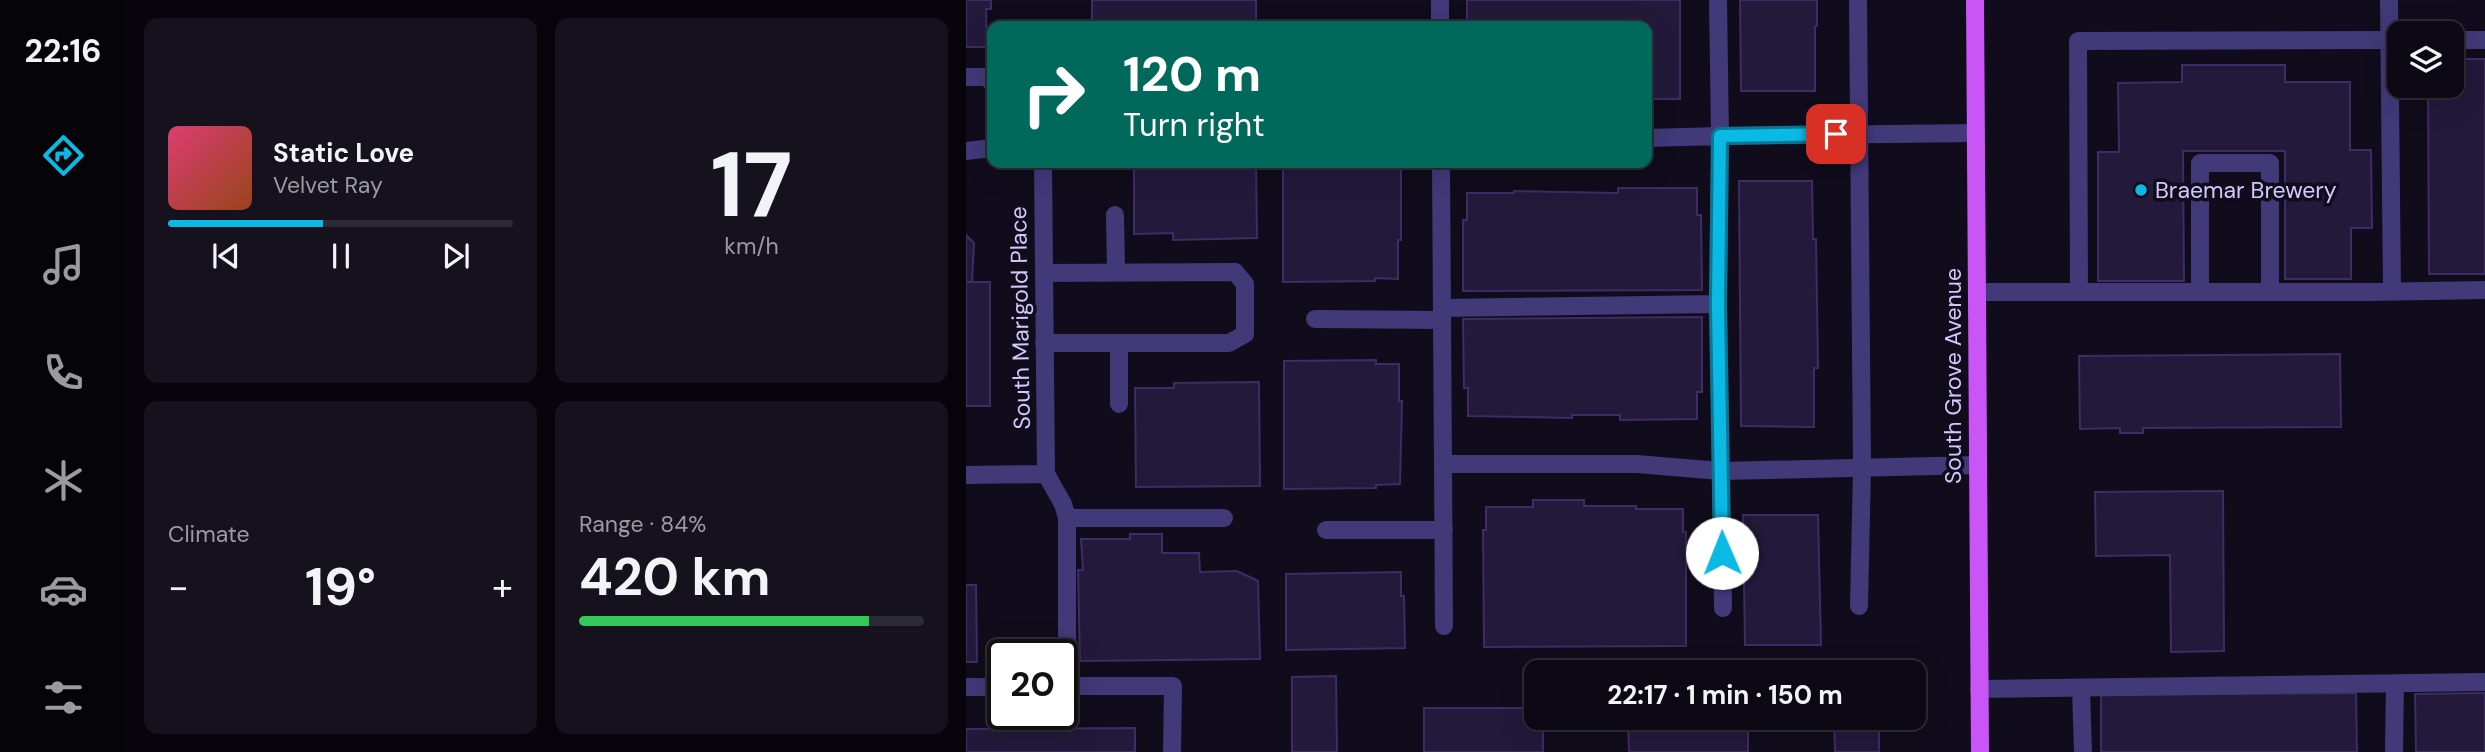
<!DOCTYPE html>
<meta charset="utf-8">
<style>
body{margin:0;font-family:"DM Sans",sans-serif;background:#15121d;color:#f1f3f6;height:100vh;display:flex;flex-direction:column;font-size:26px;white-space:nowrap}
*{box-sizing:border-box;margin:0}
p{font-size:23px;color:#9a9aa0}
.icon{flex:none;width:38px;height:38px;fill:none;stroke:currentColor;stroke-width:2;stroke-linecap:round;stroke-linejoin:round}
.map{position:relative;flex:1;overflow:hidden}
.details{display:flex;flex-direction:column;gap:18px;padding:18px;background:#07050b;width:840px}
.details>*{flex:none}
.banner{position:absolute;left:21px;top:21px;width:665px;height:147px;border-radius:14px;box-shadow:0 7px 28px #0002,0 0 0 2px #2c2a34;background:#00695c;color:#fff;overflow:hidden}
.tools{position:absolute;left:1421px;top:21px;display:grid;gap:14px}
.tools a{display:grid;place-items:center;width:77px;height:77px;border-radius:14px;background:#0c0914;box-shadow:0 7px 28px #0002,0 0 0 2px #2c2a34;font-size:35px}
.speed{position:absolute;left:21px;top:639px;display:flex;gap:14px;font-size:35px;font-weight:700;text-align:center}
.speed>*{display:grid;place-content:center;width:91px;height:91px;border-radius:50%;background:#0c0914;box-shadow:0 7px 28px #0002,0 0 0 2px #2c2a34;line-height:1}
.speed .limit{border:4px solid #111;border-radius:10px;background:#fff;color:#111}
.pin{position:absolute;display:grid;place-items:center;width:60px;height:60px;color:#fff;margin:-30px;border-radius:14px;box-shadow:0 4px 10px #0006}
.me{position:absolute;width:77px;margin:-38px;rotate:359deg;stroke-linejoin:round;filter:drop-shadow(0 0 5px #0008)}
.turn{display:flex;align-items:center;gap:24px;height:147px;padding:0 21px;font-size:32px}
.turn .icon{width:91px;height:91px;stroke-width:2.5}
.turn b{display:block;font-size:49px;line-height:60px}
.big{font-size:52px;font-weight:700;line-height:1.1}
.details .widget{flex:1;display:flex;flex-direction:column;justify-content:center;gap:10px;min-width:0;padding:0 24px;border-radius:14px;background:#15121d}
.details .dial{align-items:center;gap:0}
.dial b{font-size:91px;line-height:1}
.song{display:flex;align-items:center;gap:21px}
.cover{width:84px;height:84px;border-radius:10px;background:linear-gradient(135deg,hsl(340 70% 55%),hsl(20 70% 35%))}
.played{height:7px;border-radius:4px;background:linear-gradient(90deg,#0bb9e5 45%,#2c2a34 45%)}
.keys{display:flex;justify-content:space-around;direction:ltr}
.heat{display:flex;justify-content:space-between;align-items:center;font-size:38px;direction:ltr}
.charge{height:10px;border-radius:5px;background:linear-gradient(90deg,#34c759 84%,#2c2a34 0)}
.details .tiles{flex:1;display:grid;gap:18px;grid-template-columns:repeat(2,1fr)}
.trip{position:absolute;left:558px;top:660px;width:402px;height:70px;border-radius:14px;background:#0c0914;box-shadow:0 7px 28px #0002,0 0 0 2px #2c2a34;font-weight:700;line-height:70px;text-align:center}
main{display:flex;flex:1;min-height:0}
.menu{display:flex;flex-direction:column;width:126px;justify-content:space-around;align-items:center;background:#050408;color:#9a9aa0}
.menu .icon{width:49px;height:49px}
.menu .current{color:#0bb9e5}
.menu b{font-size:32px;color:#f1f3f6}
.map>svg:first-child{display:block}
.building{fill:#23193b;stroke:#3d2c65;stroke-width:2}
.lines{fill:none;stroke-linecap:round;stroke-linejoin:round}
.minor{stroke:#413978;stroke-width:18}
.major{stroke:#ca55f7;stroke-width:18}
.route-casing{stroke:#077895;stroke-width:18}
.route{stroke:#0bb9e5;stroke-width:12}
.poi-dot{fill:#0bb9e5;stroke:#100c1b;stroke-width:2.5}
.labels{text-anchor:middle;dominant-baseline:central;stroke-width:7;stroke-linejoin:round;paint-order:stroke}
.poi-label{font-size:23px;fill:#d3c8fc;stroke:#100c1b;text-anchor:start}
.street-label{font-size:23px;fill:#d3c8fc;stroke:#100c1b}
</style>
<main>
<nav class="menu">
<b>22:16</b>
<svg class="icon current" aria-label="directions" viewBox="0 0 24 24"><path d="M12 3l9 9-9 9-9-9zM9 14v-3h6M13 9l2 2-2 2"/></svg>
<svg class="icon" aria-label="music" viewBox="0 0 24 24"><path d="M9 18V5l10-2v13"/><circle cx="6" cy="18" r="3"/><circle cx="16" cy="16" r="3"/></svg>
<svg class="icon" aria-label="phone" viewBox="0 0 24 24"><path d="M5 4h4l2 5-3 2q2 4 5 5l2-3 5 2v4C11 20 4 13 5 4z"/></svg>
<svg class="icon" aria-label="climate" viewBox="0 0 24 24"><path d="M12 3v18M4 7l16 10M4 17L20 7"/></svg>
<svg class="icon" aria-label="car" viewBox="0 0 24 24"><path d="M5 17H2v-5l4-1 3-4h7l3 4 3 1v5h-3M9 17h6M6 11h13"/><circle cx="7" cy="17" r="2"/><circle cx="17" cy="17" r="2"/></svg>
<svg class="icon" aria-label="filters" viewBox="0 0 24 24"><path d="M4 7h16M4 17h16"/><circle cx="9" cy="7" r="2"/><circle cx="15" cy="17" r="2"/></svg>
</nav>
<section class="details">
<div class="tiles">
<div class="widget">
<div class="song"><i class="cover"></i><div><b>Static Love</b><p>Velvet Ray</p></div></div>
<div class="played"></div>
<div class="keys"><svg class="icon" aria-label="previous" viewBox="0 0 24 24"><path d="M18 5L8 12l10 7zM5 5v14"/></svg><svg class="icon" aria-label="pause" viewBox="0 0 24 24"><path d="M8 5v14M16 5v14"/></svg><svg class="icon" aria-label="next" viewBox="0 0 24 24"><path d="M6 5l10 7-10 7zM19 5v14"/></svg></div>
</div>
<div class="widget dial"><b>17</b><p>km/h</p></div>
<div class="widget"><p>Climate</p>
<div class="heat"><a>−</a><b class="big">19°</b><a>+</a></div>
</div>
<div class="widget"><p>Range · 84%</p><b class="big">420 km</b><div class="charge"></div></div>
</div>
</section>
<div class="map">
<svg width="1519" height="752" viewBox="0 0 1519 752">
<rect width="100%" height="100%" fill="#100c1b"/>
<!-- building -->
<path class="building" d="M0,0H25V9H20L21,47H0Z
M126,0H290V26H126Z
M501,0H714V99H681V26H501Z
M774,0H851V26H849V91H775Z
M1486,59H1519V274H1463L1462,86H1486Z
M1216,65H1319V82H1384V150H1405L1406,228H1385V279H1319V151H1217L1218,281H1132V152H1153L1152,83L1216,82Z
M168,163H290L291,238L207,240V233L168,234Z
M317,163H431V165H435V240H432V279L409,278V281L317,282Z
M773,181H846L847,239H850L852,368H848V427L775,426Z
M652,188H731V215H735L736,290L497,291V220H501V193H548V191L652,193Z
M0,235L8,243L6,282H0Z
M0,282H24V406H0Z
M736,317V392H731V419L654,420V415H606V418L502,416V388H498L497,319Z
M1374,354L1375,427L1177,428V433H1154V428L1114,429L1113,356Z
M410,360V364H433V401H436L434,484L410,485V488L318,489V361Z
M293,382L294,486L170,487L169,388H208V383Z
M1257,491L1258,651L1205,652L1204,555L1130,556L1129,492Z
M567,500H618V506H670V509H717V532H720V646L518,647L517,530H520V507H567Z
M777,515H852L855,645H779Z
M164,534H196V553H233L234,572L271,571L292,581L294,659L114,661L112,570H117L115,539H164Z
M435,572V596H438L439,648L320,650V574Z
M0,585H10L11,662H0Z
M370,676L371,752H326V677Z
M1390,693L1391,752H1135V695Z
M1519,693V752H1450L1449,694Z
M458,708H570V718H577V752H458Z
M662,718H782V752H663Z
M868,718H913V752H869Z
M169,728V752H0V729Z"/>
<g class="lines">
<!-- minor -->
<path class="minor" d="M892,0L896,468L893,606
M1423,0L1426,291
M474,26V0
M1486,40H1519
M0,77H21L26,83
M1010,133L754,136L752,304L755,471L1012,465
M681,138L754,136L752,0
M0,151L26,148
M77,163L80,474L97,504L101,518V645
M475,163L477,464H671L755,471L757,608
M149,215L150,272
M78,273L269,272L279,284V334L263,343H78
M1113,291L1112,41L1433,40
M1234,291V163H1304V292
M1011,292H1404L1519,290
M476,308L752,304
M349,319L476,320
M153,343V404
M477,464L478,626
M0,475L80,474
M101,518H258
M360,530H478
M96,686H207L206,752
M0,687H37
M1115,688L1117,752
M1013,689L1519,682
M1428,752L1429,683"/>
<!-- major -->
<path class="major" d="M1009,0L1014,752"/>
</g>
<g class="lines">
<!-- route casing -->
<g class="route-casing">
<path id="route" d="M756,553L752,304L754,136L870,134"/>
</g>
<!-- route -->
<use href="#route" class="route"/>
</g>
<!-- markers -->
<circle class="poi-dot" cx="1175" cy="190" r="7"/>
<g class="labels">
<!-- poi labels -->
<g class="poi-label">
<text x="1189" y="190">Braemar Brewery</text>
</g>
<!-- street labels -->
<g class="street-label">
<text transform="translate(54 318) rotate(-91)">South Marigold Place</text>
<text transform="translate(987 376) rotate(-90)">South Grove Avenue</text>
</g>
</g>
</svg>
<div class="tools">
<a><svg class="icon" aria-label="layers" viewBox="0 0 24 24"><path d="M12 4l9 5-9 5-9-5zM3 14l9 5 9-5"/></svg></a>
</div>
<div class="speed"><div class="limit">20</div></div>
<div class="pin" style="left:870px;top:134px;background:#d93025"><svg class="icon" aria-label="arrive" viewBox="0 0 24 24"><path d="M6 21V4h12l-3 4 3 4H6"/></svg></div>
<svg class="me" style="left:756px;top:553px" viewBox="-20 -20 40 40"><circle r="19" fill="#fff"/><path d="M0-13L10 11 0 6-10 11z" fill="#0bb9e5"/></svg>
<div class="trip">22:17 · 1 min · 150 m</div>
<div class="banner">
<div class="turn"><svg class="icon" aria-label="right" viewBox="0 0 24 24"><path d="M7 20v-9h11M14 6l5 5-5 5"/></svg><div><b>120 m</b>Turn right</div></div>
</div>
</div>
</main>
